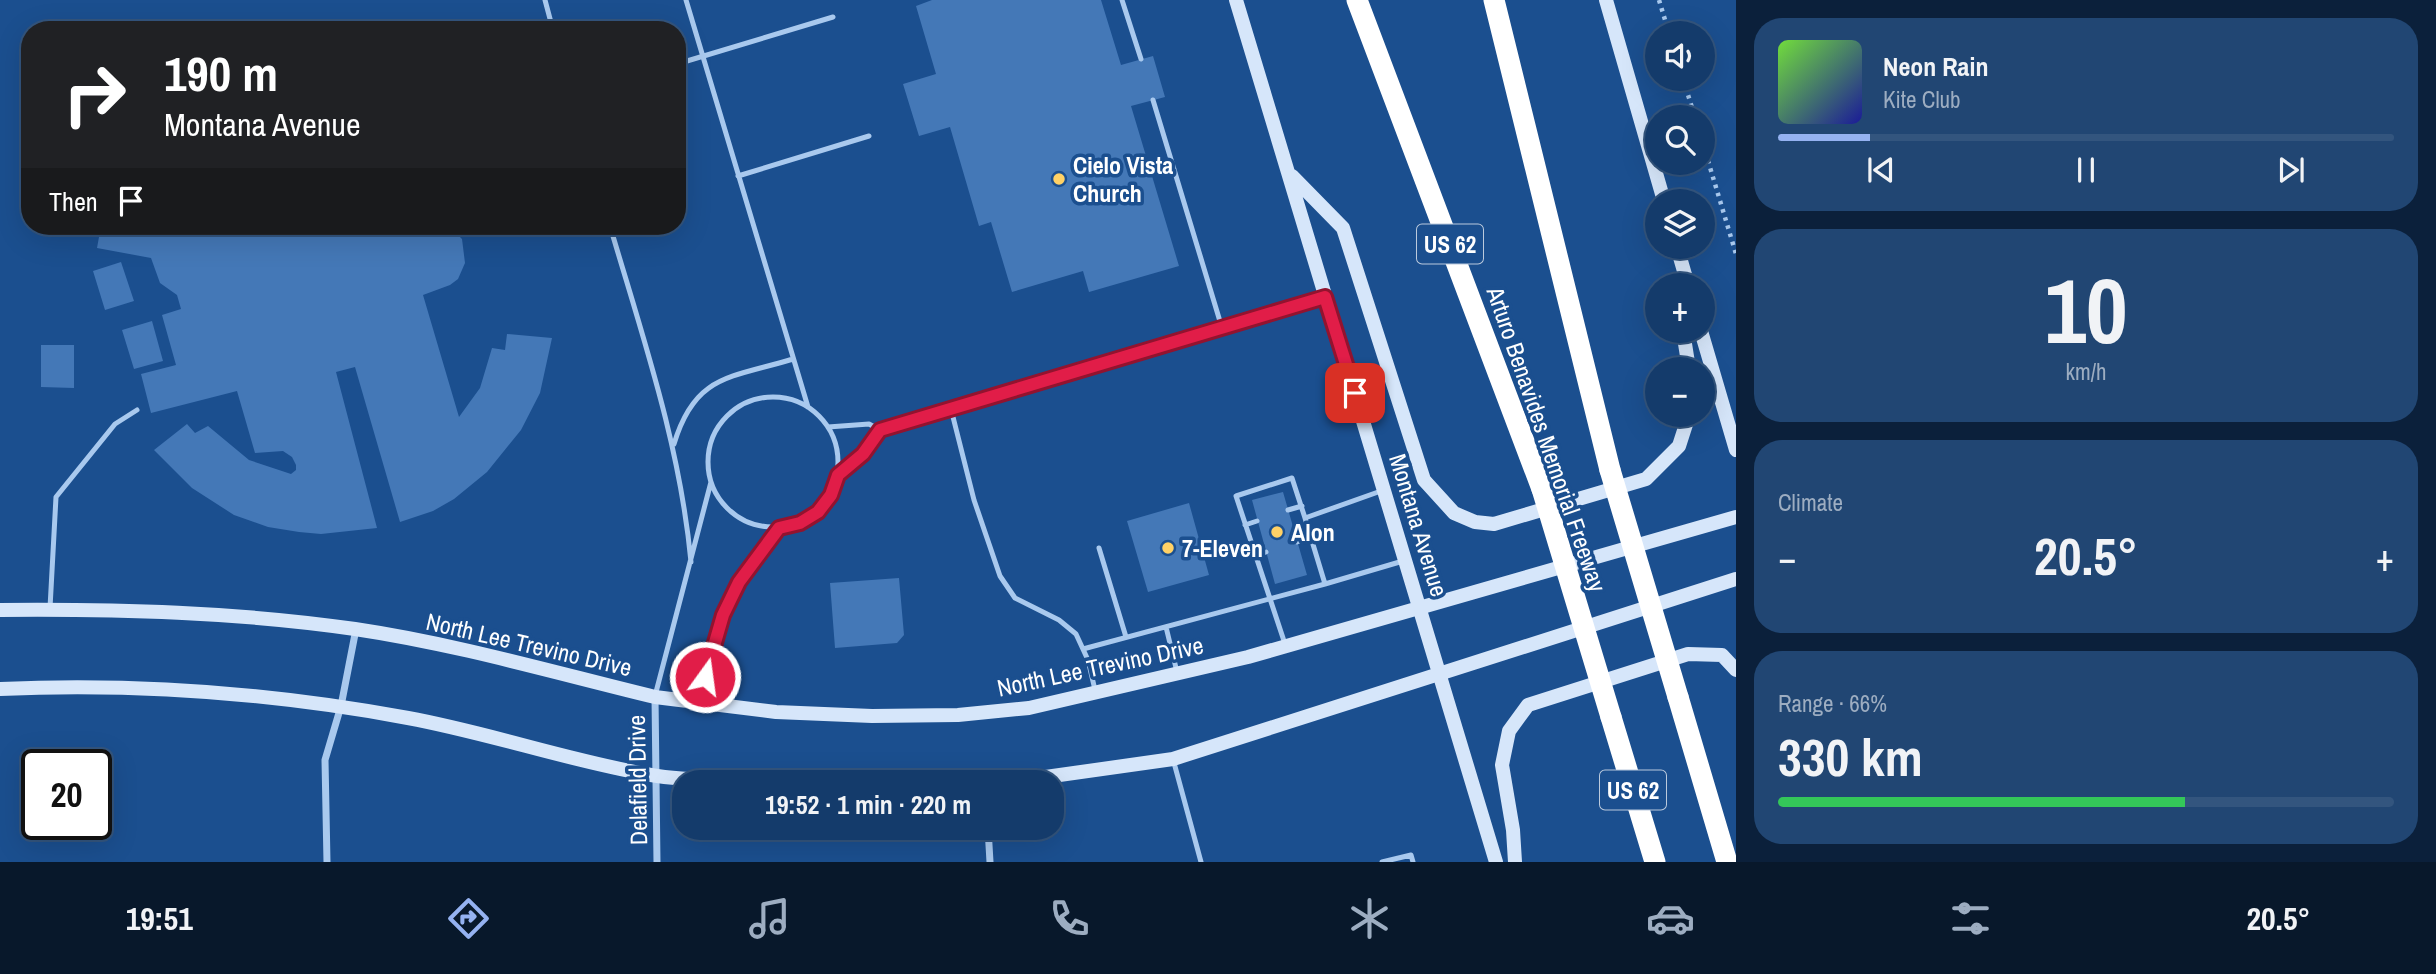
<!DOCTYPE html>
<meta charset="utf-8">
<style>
body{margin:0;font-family:"Archivo Narrow",sans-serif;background:#214673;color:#f1f3f6;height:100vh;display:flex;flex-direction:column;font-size:26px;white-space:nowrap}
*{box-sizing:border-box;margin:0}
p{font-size:23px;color:#9dadc1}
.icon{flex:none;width:38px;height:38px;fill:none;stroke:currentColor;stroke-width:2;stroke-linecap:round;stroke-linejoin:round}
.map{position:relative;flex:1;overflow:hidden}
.drawer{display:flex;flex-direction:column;gap:18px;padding:18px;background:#0b203b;width:700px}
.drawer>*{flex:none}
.guide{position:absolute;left:21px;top:21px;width:665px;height:214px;border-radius:28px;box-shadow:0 7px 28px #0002,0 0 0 2px #33557e;background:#202124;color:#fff;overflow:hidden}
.tools{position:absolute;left:1645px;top:21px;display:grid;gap:14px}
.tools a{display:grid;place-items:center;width:70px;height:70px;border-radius:50%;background:#143b6b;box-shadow:0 7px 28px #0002,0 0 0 2px #33557e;font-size:35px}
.speed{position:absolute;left:21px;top:749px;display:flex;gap:14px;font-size:35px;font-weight:700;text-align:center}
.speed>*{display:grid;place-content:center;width:91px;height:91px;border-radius:50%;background:#143b6b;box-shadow:0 7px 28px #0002,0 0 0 2px #33557e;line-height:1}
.speed .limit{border:4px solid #111;border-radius:10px;background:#fff;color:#111}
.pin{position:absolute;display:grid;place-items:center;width:60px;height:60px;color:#fff;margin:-30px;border-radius:14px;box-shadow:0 4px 10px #0006}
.me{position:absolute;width:77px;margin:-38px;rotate:14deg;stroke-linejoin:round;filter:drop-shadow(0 0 5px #0008)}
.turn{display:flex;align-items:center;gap:24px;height:147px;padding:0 28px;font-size:32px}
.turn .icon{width:91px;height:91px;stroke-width:2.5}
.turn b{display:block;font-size:49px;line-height:60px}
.then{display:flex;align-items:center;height:66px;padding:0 28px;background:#0003;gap:14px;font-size:26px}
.big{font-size:52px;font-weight:700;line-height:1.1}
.drawer .tile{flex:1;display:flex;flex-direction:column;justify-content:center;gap:10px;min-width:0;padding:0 24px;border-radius:28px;background:#214673}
.drawer .dial{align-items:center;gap:0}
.dial b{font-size:91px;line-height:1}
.song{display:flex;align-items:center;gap:21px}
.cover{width:84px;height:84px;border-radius:10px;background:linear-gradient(135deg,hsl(100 70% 55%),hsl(240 70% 35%))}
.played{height:7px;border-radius:4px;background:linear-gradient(90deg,#95b2f1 15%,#33557e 15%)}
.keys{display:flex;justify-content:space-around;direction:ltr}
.heat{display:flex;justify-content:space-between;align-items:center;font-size:38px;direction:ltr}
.charge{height:10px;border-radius:5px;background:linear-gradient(90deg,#34c759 66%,#33557e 0)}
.trip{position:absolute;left:672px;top:770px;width:392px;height:70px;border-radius:28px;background:#143b6b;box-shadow:0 7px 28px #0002,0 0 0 2px #33557e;font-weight:700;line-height:70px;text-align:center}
.dock{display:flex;height:112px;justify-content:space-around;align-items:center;background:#08182b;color:#9dadc1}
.dock .icon{width:49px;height:49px}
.dock .on{color:#95b2f1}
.dock b{font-size:32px;color:#f1f3f6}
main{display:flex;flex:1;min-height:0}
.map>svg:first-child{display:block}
.building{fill:#4478b7}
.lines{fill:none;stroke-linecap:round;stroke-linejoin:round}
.path{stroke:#a9c9ee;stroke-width:4.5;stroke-dasharray:3.5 5;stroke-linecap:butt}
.service{stroke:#a9c9ee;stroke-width:5}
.minor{stroke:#a9c9ee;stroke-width:7}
.secondary{stroke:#d6e6fa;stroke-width:14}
.motorway{stroke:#fff;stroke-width:21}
.motorway-bridge{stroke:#fff;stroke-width:21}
.route-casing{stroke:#92132f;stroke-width:18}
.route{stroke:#e11d48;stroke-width:12}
.poi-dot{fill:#ffd166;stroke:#1b4f8f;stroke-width:2.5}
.labels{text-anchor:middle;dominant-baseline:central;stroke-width:7;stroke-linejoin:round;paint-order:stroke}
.shield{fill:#1b4f8f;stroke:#bbcadd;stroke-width:2}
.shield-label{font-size:23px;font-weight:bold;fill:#fff}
.poi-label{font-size:24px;font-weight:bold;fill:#fff;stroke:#1b4f8f;text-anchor:start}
.street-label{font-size:24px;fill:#fff;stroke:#1b4f8f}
</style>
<main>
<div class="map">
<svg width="1736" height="862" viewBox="0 0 1736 862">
<rect width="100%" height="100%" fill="#1b4f8f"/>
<!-- building -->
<path class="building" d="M932,0H1101L1121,65L1153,56L1165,97L1131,106L1179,266L1089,292L1083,271L1012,292L991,222L979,226L950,127L919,136L903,84L936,74L916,6Z
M101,226H449L462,239L465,263L458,279L450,285L423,295L459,417L480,388L492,348L505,350L507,334L552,338L540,393L521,430L487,472L454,499L433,511L400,522L355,367L336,372L377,528L321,534L299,532L268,527L234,515L192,488L154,450L187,424L195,433L208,426L249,460L291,474L296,470V465L292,457L283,451L255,453L237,391L151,413L141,374L176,365L162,315L181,309L177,295L160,283L151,258L97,248Z
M121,262L134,301L105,310L93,271Z
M152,321L163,361L134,369L122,330Z
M41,345H74V388L41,387Z
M1283,492L1307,575L1275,584L1252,500Z
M1189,503L1209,575L1148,592L1127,521Z
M899,578L904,635L897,643L835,648L830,583Z"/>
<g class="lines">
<!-- path -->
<path class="path" d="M1659,0L1669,33
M1683,79L1695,117
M1703,144L1736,254"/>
<!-- service -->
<path class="service" d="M545,0L553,30
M686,0L808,407
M1122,0L1141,59
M677,64L833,17
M1153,100L1222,328
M738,176L869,136
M610,226C643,338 680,445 691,562
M708 462a65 65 0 1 1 130 0a65 65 0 1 1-130 0Z
M951,409L974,500L1000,576L1015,598L1059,620L1076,634L1088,660L1095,690
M828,427L869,424L880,430L863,454L838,475
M880,430L1323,298
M674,444C695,374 731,378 793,359
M1288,510L1302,506
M1245,525L1257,521
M1297,542L1312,537
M1099,548L1126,637
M1255,556L1266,552
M1325,584L1403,561
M50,608L56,497L115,424L137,410
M1166,627L1177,672
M1285,644L1236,496L1292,478L1305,518L1381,491
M1083,649L1325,584L1305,518
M655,696L711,482
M700,700L723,615L739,582L779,528
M1173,759L1201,862
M1382,862L1411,855L1413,862"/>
<!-- minor -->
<path class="minor" d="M655,697L657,862
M988,828L990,862
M327,862L325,760L341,706L356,629"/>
<!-- secondary -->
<path class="secondary" d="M1236,0L1496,862
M1606,0L1664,201
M1292,176L1343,228L1424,480L1454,513L1475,522L1494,524L1646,479L1679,446L1689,415
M1677,247L1688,285
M1683,331L1689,369
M1701,331L1736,450
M0,610C119,609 237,612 355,629C456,644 556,673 655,697L776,712L872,716L958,715L1029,708L1248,657L1736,517
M0,689C137,683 273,693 408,718C490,733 569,761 651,775C685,781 722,780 757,782
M1010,782L1173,759L1736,579
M1515,862L1513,830L1502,765L1509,731L1528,705L1688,654L1722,655L1736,670"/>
<!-- motorway -->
<path class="motorway" d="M1357,0L1542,489
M1494,0L1610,470
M1678,697L1727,862
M1611,717L1655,862"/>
<!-- motorway-bridge -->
<path class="motorway-bridge" d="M1610,470L1678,697
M1542,489L1611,717"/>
</g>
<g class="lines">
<!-- route casing -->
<g class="route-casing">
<path id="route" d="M705,677L723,615L739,582L779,528L800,523L818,512L831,495L838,475L863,454L880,430L1325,297L1355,393"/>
</g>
<!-- route -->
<use href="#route" class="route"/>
</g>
<!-- markers -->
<g class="poi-dot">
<circle cx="1059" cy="179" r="7"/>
<circle cx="1277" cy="532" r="7"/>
<circle cx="1168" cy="548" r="7"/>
</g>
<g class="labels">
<!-- shield labels -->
<g class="shield">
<rect x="1417" y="224.5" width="66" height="39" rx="5"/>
<rect x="1600" y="770.5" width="66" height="39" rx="5"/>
</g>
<g class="shield-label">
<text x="1450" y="244">US 62</text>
<text x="1633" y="790">US 62</text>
</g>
<!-- poi labels -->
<g class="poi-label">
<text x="1073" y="165">Cielo Vista<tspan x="1073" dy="28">Church</tspan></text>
<text x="1291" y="532">Alon</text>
<text x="1182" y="548">7-Eleven</text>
</g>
<!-- street labels -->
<g class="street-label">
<text transform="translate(1547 439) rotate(71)">Arturo Benavides Memorial Freeway</text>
<text transform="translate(1419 525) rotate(73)">Montana Avenue</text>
<text transform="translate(529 644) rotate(13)">North Lee Trevino Drive</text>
<text transform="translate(1100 666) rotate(-12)">North Lee Trevino Drive</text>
<text transform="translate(637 780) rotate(-91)">Delafield Drive</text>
</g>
</g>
</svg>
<div class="tools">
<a><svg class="icon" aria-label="sound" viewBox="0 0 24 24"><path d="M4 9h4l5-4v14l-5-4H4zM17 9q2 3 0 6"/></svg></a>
<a><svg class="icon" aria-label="search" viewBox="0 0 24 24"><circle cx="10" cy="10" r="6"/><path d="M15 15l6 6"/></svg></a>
<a><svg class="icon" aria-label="layers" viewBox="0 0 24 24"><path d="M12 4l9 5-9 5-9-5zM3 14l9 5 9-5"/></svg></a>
<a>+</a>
<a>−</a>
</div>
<div class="speed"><div class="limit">20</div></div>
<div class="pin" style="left:1355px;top:393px;background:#d93025"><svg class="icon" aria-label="arrive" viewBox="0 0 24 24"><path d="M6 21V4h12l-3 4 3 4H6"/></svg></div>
<svg class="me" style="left:705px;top:677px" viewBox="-20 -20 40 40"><circle r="17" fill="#e11d48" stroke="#fff" stroke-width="3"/><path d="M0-11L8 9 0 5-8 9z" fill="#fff"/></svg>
<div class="trip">19:52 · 1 min · 220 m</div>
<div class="guide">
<div class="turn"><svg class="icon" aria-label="right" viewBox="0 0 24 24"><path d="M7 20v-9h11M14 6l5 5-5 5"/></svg><div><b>190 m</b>Montana Avenue</div></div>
<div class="then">Then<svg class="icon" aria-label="arrive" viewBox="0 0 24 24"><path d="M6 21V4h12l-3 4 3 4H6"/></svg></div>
</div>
</div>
<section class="drawer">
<div class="tile">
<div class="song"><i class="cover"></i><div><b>Neon Rain</b><p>Kite Club</p></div></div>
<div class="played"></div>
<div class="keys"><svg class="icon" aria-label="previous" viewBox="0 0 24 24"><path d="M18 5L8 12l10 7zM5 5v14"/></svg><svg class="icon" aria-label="pause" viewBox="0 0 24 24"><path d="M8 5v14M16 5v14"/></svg><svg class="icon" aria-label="next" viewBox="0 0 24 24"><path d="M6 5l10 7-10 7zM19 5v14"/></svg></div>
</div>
<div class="tile dial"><b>10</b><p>km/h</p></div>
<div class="tile"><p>Climate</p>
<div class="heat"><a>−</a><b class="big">20.5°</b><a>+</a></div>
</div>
<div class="tile"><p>Range · 66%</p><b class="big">330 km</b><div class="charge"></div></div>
</section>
</main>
<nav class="dock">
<b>19:51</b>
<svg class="icon on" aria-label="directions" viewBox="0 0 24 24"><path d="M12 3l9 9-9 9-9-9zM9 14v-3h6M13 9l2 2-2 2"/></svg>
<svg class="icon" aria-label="music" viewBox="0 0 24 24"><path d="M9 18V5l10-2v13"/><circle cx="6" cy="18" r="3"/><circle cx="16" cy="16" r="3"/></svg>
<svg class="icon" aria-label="phone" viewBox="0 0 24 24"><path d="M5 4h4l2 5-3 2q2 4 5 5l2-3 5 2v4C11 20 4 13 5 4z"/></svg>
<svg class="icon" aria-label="climate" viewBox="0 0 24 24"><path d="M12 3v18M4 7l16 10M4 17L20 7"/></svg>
<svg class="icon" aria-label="car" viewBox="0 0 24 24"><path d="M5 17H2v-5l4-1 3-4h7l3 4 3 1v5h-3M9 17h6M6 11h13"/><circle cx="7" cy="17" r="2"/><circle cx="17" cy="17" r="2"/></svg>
<svg class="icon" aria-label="filters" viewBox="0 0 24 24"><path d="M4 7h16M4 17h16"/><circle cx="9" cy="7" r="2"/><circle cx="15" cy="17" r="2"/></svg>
<b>20.5°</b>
</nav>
